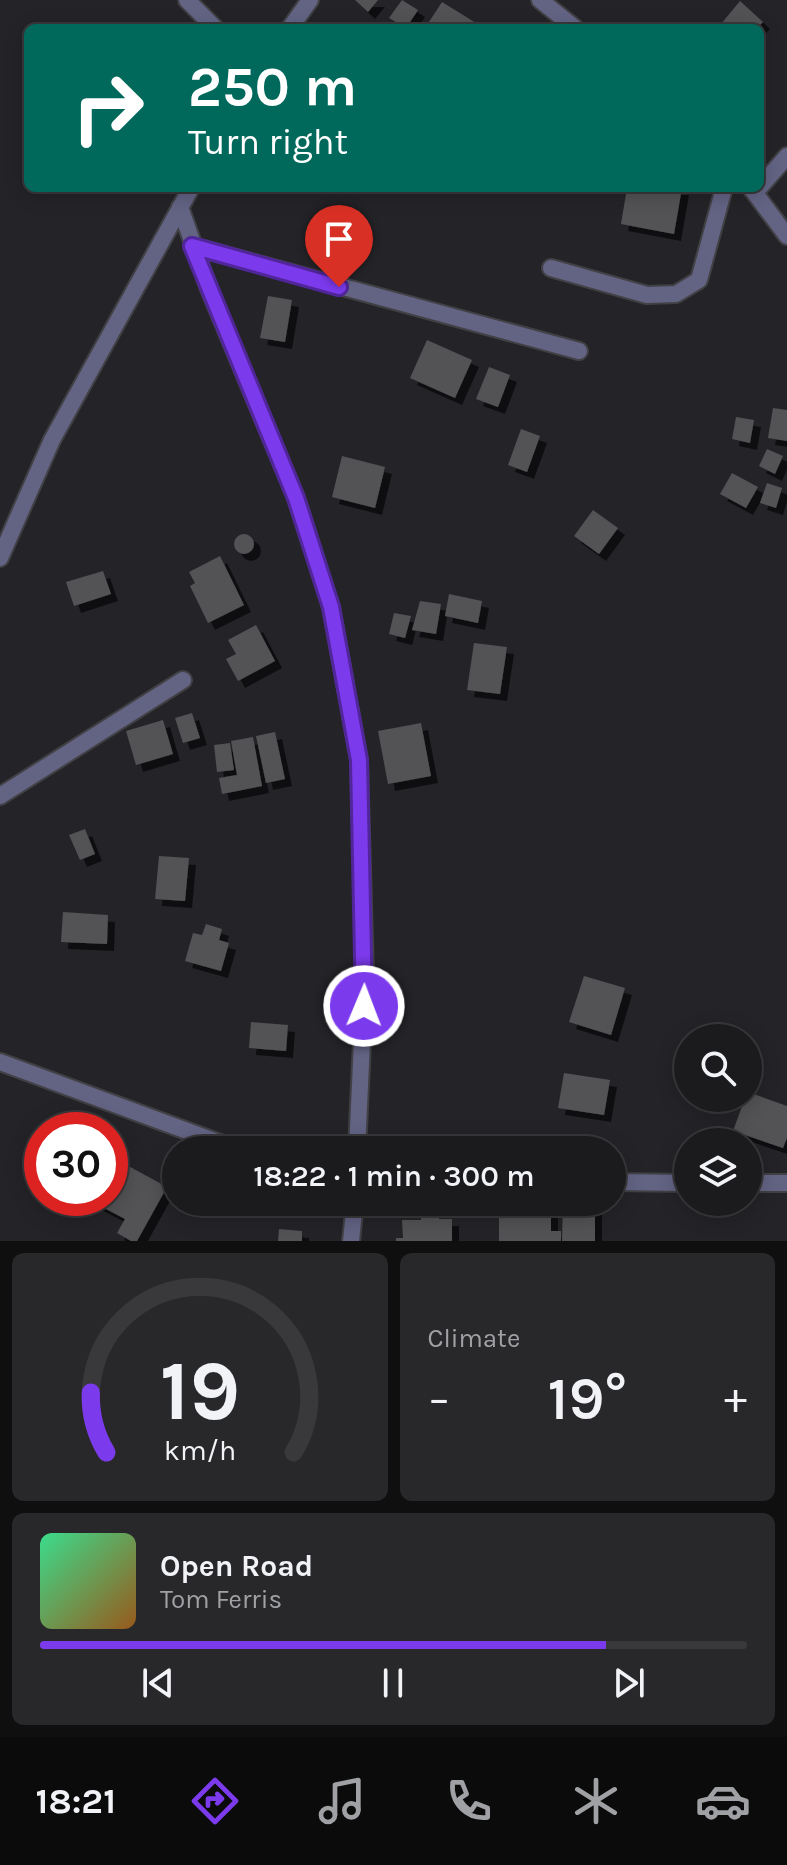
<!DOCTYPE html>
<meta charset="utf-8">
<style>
body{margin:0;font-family:Karla,sans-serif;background:#28282b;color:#f1f3f6;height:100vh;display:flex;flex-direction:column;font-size:30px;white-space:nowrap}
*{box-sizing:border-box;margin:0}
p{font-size:26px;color:#a0a1a4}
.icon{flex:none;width:44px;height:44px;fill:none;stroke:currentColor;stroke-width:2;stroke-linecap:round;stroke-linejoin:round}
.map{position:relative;height:1241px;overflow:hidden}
.drawer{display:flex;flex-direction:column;gap:12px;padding:12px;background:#0f0f10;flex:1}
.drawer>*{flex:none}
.banner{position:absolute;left:24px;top:24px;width:740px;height:168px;border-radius:12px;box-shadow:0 4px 20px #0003,0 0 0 2px #39393c;background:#00695c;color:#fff;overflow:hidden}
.tools{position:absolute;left:674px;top:1024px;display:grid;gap:16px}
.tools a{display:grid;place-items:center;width:88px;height:88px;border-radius:50%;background:#1b1b1e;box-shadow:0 4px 20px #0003,0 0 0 2px #39393c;font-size:40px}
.speed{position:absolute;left:24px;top:1112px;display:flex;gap:16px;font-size:40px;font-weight:700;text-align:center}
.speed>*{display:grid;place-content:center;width:104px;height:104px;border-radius:50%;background:#1b1b1e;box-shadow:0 4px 20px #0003,0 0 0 2px #39393c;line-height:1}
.speed .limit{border:12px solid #d22;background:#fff;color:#111}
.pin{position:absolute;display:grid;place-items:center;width:68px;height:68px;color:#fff;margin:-82px -34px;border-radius:50% 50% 50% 0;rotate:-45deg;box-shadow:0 0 8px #0007}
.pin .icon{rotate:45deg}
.me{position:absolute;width:88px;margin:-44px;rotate:1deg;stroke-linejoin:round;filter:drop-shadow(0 0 6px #0008)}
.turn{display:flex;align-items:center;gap:28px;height:168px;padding:0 32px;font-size:36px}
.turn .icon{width:104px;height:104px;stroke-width:2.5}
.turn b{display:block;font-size:56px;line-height:68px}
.big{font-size:60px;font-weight:600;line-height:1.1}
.drawer .tile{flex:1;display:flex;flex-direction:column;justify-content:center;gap:12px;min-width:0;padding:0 28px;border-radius:12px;background:#28282b}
.drawer .dial{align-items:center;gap:0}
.dial svg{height:208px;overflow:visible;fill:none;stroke:#39393c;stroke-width:7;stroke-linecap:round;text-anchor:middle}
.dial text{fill:#f1f3f6;stroke:none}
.song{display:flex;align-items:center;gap:24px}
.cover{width:96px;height:96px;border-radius:12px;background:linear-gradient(135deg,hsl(150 70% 55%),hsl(30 70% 35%))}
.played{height:8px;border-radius:4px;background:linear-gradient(90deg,#7c3aed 80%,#39393c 80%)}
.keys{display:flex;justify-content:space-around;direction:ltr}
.heat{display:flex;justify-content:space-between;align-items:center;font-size:44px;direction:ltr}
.drawer .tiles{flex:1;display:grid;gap:12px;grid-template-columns:1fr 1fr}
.tile:last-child{grid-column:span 2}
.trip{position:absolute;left:162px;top:1136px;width:464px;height:80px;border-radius:40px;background:#1b1b1e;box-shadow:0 4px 20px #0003,0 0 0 2px #39393c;font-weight:600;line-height:80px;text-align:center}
.tab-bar{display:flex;height:128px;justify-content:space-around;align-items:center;background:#0b0b0c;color:#a0a1a4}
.tab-bar .icon{width:56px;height:56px}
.tab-bar .current{color:#7c3aed}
.tab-bar b{font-size:36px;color:#f1f3f6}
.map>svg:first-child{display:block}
.building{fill:#525256;filter:url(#shadow)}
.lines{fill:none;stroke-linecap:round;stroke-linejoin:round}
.minor-casing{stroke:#414145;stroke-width:20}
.tertiary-casing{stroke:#414145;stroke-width:20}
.minor{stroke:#636384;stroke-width:16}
.tertiary{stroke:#636384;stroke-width:16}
.route-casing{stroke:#51269a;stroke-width:20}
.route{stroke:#7c3aed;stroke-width:14}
</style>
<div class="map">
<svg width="787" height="1241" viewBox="0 0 787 1241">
<defs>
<filter id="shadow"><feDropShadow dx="7" dy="7" stdDeviation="0" flood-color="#0009"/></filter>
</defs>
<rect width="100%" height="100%" fill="#242428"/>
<!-- building -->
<path class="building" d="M355,0H378L368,12Z
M402,0L418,10L406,28L389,18Z
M740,1L763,22L757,28H726L721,24Z
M442,2L476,23L472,28H425Z
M627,188H682L674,234L621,224Z
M268,296L292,300L285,342L260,338Z
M427,340L472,360L455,398L410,378Z
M489,367L510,375L498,407L476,399Z
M773,408L787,410V441L768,438Z
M736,417L754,420L750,443L732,439Z
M521,429L540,436L527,472L508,465Z
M767,449L783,456L775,474L759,466Z
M342,456L385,467L375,508L332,497Z
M732,473L758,487L746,508L720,494Z
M767,483L782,488L776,508L760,503Z
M593,510L618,528L599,554L574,536Z
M234 544a10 10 0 1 1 20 0a10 10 0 1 1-20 0Z
M220,556L244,605L208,623L190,586L195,583L189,572Z
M103,571L111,594L74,606L66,582Z
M449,594L482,601L478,623L445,616Z
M420,601L441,604L436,634L412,630Z
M394,613L411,616L405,638L389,634Z
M256,625L275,661L238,681L226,659L236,654L228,640Z
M474,643L507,647L500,694L467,690Z
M192,713L200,738L183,743L175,718Z
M163,720L173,754L136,765L126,731Z
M421,723L431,776L388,784L378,731Z
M275,732L285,779L266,783L256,736Z
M253,737L262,786L222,794L219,778L237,775L231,741Z
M230,743L234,770L217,772L214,745Z
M85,829L95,854L80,860L69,835Z
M159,856L189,858L185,901L155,899Z
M63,912L108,915L107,944L61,942Z
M206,924L222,929L219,940L229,943L221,971L185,961L193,933L202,935Z
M584,976L625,988L611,1035L569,1022Z
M251,1022L288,1025L286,1051L249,1048Z
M564,1073L610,1080L604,1115L558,1108Z
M748,1092L787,1106V1138L783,1148L733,1131L745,1098H748Z
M110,1156L167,1187L137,1241H131L117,1233L125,1219L85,1198H110Z
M518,1202H551V1231H561V1241H499V1204Z
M563,1203L595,1204V1241H562Z
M439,1214V1219H452V1241H396V1238H403L402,1220H421V1215Z
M279,1229L302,1231V1241H278Z"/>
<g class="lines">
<!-- minor casing -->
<g class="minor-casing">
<path id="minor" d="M187,0L215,28
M540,0L575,28
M760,187L787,156
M751,188L787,236
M180,207L209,289L296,498L331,607L359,760L365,977L357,1150
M192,246L579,351
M551,268L647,295L676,294L699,280L724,188
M0,796L183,680
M0,1062L228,1146L246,1150
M612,1182L688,1183
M748,1183H787
M351,1241L355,1202"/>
</g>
<!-- tertiary casing -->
<g class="tertiary-casing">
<path id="tertiary" d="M290,28L310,0
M0,558L52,440L191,188"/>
</g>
<!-- minor -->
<use href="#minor" class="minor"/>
<!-- tertiary -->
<use href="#tertiary" class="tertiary"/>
</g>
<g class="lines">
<!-- route casing -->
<g class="route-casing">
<path id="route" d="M339,287L192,246L296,498L331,607L359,760L364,1006"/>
</g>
<!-- route -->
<use href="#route" class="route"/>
</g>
</svg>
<div class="tools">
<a><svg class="icon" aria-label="search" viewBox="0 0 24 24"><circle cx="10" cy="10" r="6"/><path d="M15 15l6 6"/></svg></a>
<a><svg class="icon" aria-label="layers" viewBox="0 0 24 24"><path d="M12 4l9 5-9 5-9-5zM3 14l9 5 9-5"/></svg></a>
</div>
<div class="speed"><div class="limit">30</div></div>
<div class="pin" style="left:339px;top:287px;background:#d93025"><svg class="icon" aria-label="arrive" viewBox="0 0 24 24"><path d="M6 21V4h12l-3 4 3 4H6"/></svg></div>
<svg class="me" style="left:364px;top:1006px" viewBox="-20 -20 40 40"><circle r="17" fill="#7c3aed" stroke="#fff" stroke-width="3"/><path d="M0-11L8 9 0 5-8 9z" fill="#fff"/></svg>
<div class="trip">18:22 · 1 min · 300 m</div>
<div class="banner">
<div class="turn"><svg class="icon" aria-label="right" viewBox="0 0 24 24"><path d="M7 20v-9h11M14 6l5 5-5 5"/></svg><div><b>250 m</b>Turn right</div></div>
</div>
</div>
<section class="drawer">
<div class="tiles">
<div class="tile dial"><svg viewBox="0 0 100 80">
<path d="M14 69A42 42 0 1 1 86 69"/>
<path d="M14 69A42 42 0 0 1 8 46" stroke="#7c3aed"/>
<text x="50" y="56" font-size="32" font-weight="700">19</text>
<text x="50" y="72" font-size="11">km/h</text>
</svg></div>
<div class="tile"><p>Climate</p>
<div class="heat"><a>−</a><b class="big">19°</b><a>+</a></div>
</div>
<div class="tile">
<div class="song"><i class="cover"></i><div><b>Open Road</b><p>Tom Ferris</p></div></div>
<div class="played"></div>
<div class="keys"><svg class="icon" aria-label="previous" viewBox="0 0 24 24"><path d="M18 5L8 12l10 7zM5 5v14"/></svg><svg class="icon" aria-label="pause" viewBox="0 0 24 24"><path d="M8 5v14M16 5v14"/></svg><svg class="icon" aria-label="next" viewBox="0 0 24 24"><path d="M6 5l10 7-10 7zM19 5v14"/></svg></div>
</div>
</div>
</section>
<nav class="tab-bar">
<b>18:21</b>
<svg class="icon current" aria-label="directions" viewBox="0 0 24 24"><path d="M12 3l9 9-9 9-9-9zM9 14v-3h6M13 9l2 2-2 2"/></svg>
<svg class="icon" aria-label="music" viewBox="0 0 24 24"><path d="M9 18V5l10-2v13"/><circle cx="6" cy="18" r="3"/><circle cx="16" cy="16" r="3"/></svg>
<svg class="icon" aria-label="phone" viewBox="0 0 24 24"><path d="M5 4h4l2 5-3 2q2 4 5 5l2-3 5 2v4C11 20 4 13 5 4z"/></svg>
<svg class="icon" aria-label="climate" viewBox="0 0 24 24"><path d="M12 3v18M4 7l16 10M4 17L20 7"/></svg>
<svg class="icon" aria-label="car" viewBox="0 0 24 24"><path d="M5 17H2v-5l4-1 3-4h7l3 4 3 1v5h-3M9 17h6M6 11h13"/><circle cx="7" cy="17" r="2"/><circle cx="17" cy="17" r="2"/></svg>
</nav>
